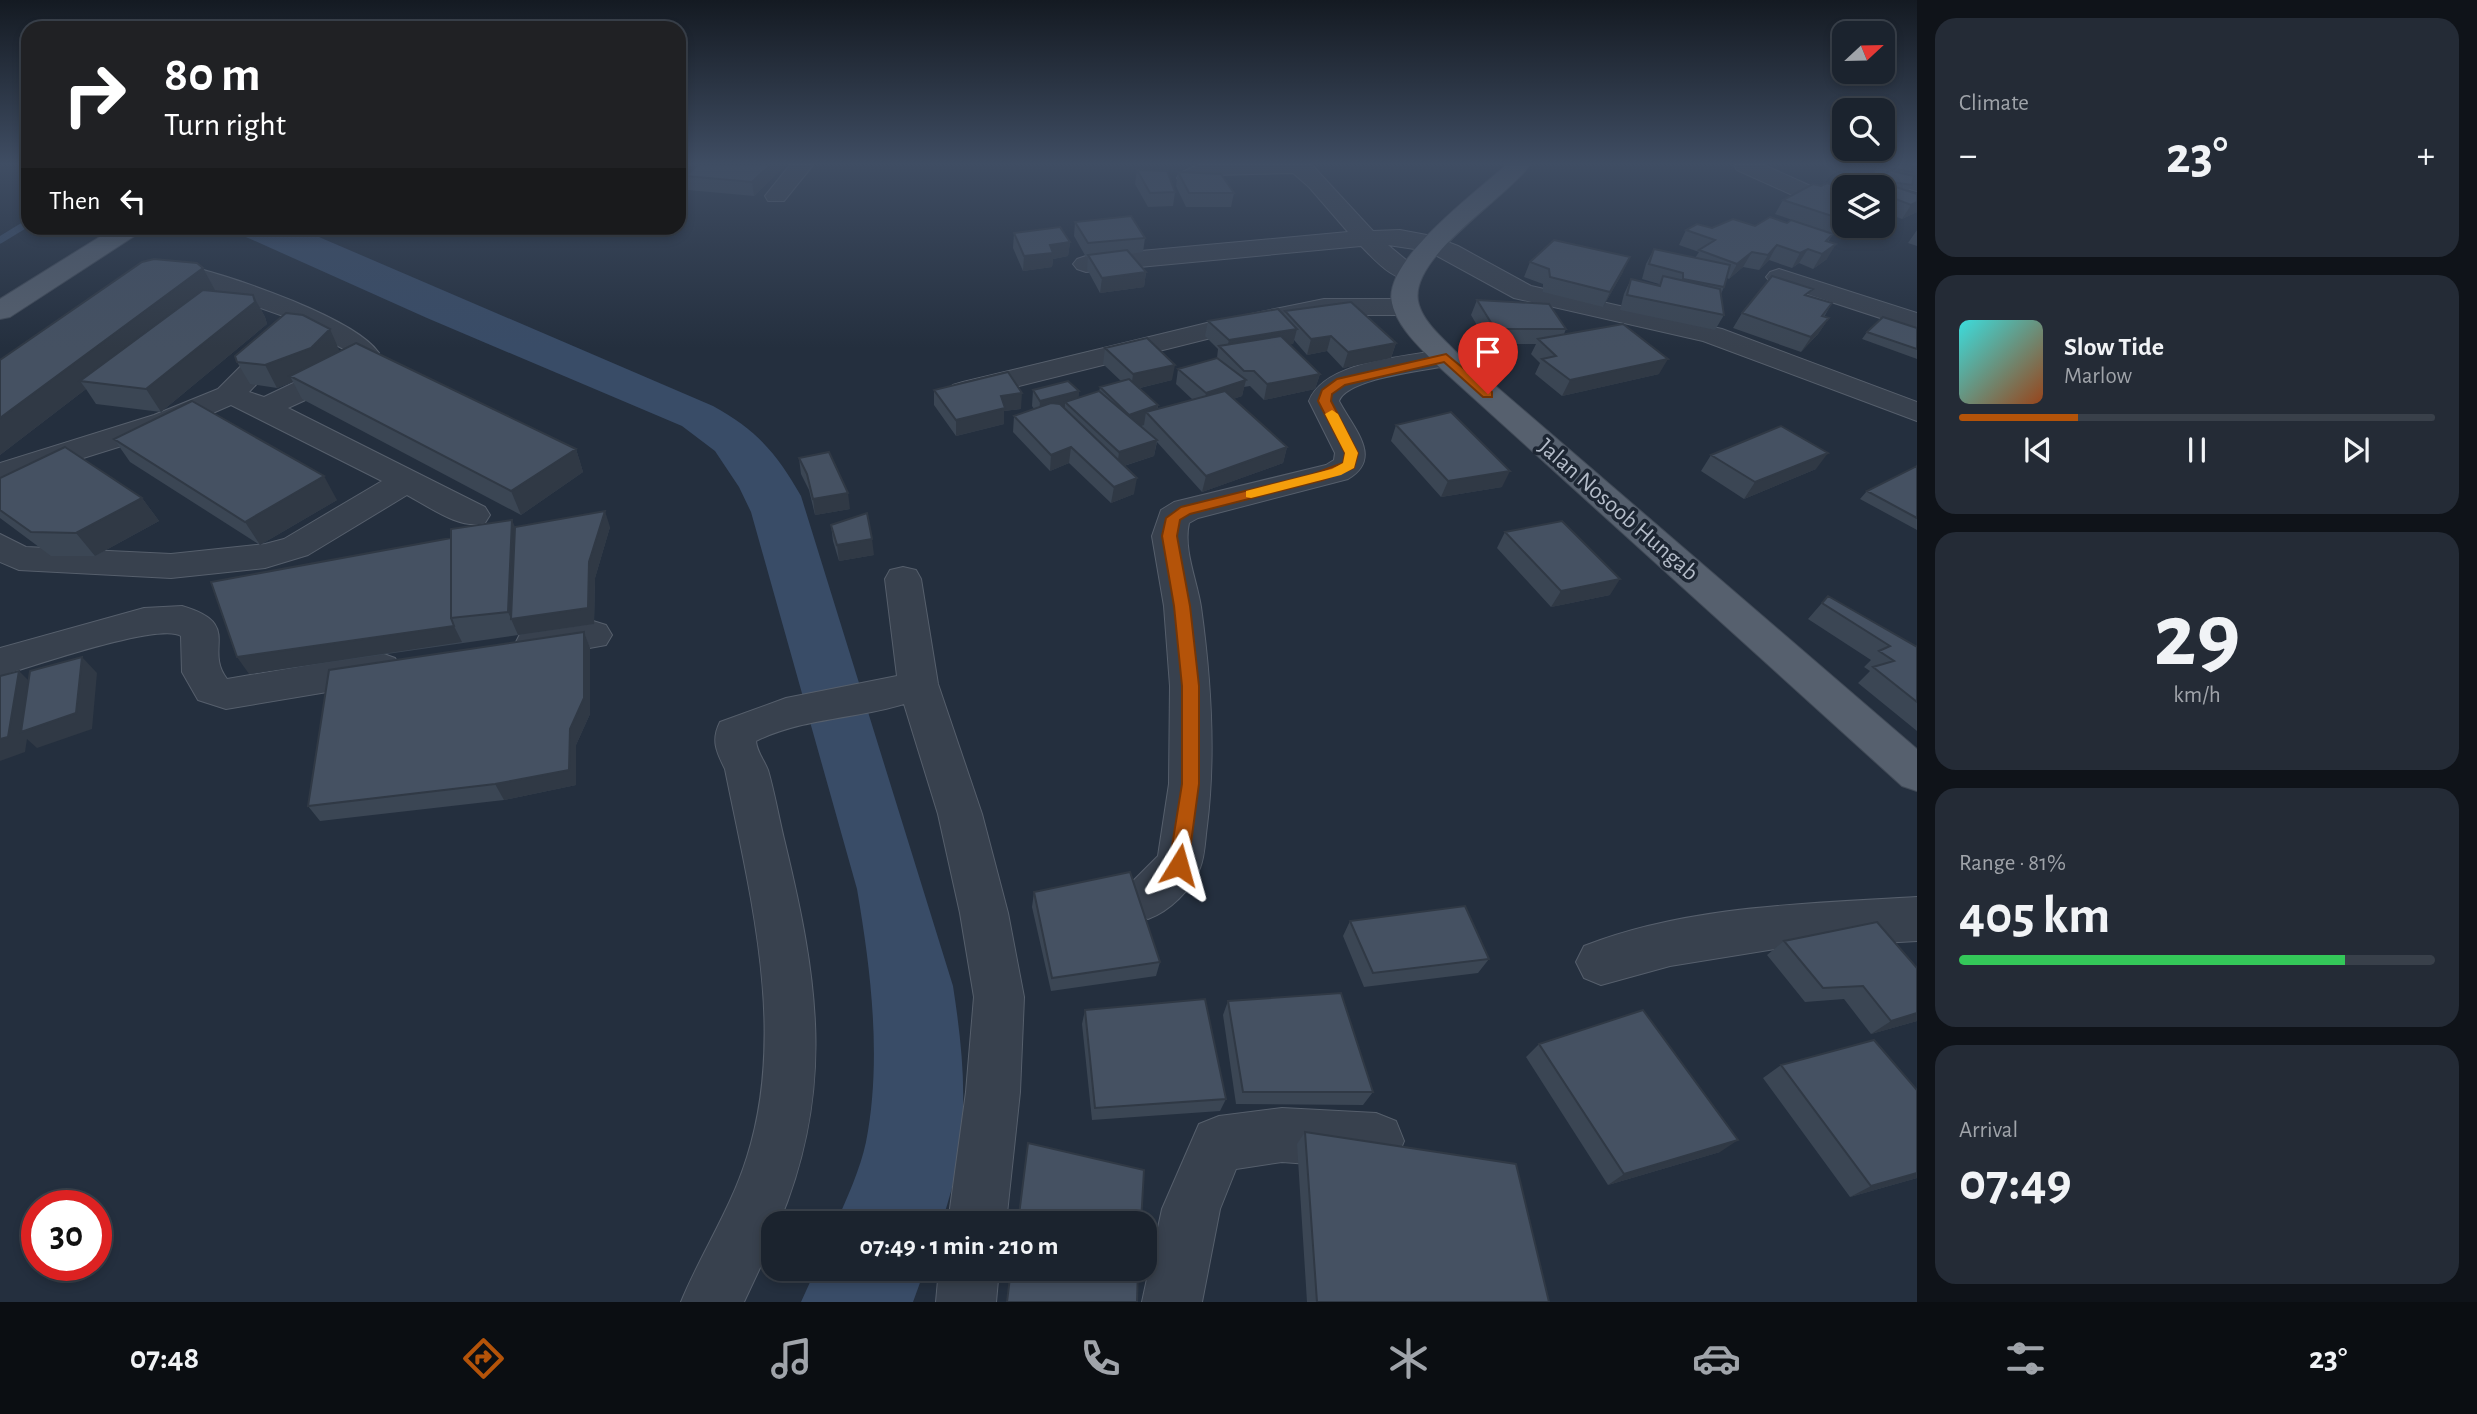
<!DOCTYPE html>
<meta charset="utf-8">
<style>
body{margin:0;font-family:"Alegreya Sans",sans-serif;background:#242b36;color:#f1f3f6;height:100vh;display:flex;flex-direction:column;font-size:26px;white-space:nowrap}
*{box-sizing:border-box;margin:0}
p{font-size:23px;color:#a0a4aa}
.icon{flex:none;width:38px;height:38px;fill:none;stroke:currentColor;stroke-width:2;stroke-linecap:round;stroke-linejoin:round}
.map{position:relative;flex:1;overflow:hidden}
.panel{display:flex;flex-direction:column;gap:18px;padding:18px;background:#0f1319;width:560px}
.panel>*{flex:none}
.top-card{position:absolute;left:21px;top:21px;width:665px;height:214px;border-radius:21px;box-shadow:0 4px 10px #0003,0 0 0 2px #39404a;background:#202124;color:#fff;overflow:hidden}
.needle{width:46px;rotate:68deg}
.buttons{position:absolute;left:1832px;top:21px;display:grid;gap:14px}
.buttons a{display:grid;place-items:center;width:63px;height:63px;border-radius:14px;background:#1b232e;box-shadow:0 4px 10px #0003,0 0 0 2px #39404a;font-size:35px}
.speed{position:absolute;left:21px;top:1190px;display:flex;gap:14px;font-size:35px;font-weight:700;text-align:center}
.speed>*{display:grid;place-content:center;width:91px;height:91px;border-radius:50%;background:#1b232e;box-shadow:0 4px 10px #0003,0 0 0 2px #39404a;line-height:1}
.speed .limit{border:10px solid #d22;background:#fff;color:#111}
.pin{position:absolute;display:grid;place-items:center;width:60px;height:60px;color:#fff;margin:-72px -30px;border-radius:50% 50% 50% 0;rotate:-45deg;box-shadow:0 0 7px #0007}
.pin .icon{rotate:45deg}
.me{position:absolute;width:77px;margin:-38px;rotate:8deg;stroke-linejoin:round;filter:drop-shadow(0 0 5px #0008)}
.turn{display:flex;align-items:center;gap:24px;height:147px;padding:0 28px;font-size:32px}
.turn .icon{width:91px;height:91px;stroke-width:2.5}
.turn b{display:block;font-size:49px;line-height:60px}
.then{display:flex;align-items:center;height:66px;padding:0 28px;background:#0003;gap:14px;font-size:26px}
.big{font-size:52px;font-weight:700;line-height:1.1}
.panel .tile{flex:1;display:flex;flex-direction:column;justify-content:center;gap:10px;min-width:0;padding:0 24px;border-radius:21px;background:#242b36}
.panel .dial{align-items:center;gap:0}
.dial b{font-size:91px;line-height:1}
.song{display:flex;align-items:center;gap:21px}
.cover{width:84px;height:84px;border-radius:10px;background:linear-gradient(135deg,hsl(180 70% 55%),hsl(20 70% 35%))}
.played{height:7px;border-radius:4px;background:linear-gradient(90deg,#b45309 25%,#39404a 25%)}
.keys{display:flex;justify-content:space-around;direction:ltr}
.heat{display:flex;justify-content:space-between;align-items:center;font-size:38px;direction:ltr}
.charge{height:10px;border-radius:5px;background:linear-gradient(90deg,#34c759 81%,#39404a 0)}
.trip{position:absolute;left:761px;top:1211px;width:396px;height:70px;border-radius:21px;background:#1b232e;box-shadow:0 4px 10px #0003,0 0 0 2px #39404a;font-weight:700;line-height:70px;text-align:center}
.dock{display:flex;height:112px;justify-content:space-around;align-items:center;background:#0b0e12;color:#a0a4aa}
.dock .icon{width:49px;height:49px}
.dock .current{color:#b45309}
.dock b{font-size:32px;color:#f1f3f6}
main{display:flex;flex:1;min-height:0}
.map>svg:first-child{display:block}
.water{fill:#394c67}
.lines{fill:none;stroke-linecap:round;stroke-linejoin:round}
.stream{stroke:#394c67;stroke-width:7}
.minor-casing{stroke:#565f6c;stroke-width:2}
.major-casing{stroke:#414a57;stroke-width:2}
.minor{fill:#38414e;fill-rule:evenodd}
.major{fill:#56606e;fill-rule:evenodd}
.wall{fill:#3b4654}
.shaded-wall{fill:#303945}
.building{fill:#455162;stroke:#303945;stroke-width:2}
.route{fill:#b45309;stroke:#753606;stroke-width:2}
.slow{fill:#f59e0b}
.labels{text-anchor:middle;dominant-baseline:central;stroke-width:7;stroke-linejoin:round;paint-order:stroke}
.street-label{font-size:24px;fill:#b4bcc9;stroke:#1d2633}
</style>
<main>
<div class="map">
<svg width="1917" height="1302" viewBox="0 0 1917 1302">
<rect width="100%" height="100%" fill="#242f3e"/>
<!-- water -->
<path class="water" d="M226,228H298L713,406C757,430 777,454 801,496L953,986C966,1070 971,1142 941,1223H836C847,1198 860,1170 866,1142C882,1060 871,971 857,889L751,512L739,487L715,451L682,426L427,318Z
M816,1269H925L913,1302H801Z"/>
<g class="lines">
<!-- stream -->
<path class="stream" d="M0,240L28,223"/>
<!-- minor casing -->
<g class="minor-casing">
<path id="minor" d="M790,165H813L784,201H768L765,196Z
M1198,165H1312L1373,231L1400,230L1432,236L1458,246L1531,286L1722,329L1917,402V421L1703,341L1514,298L1428,251L1388,245L1423,274L1419,279C1396,285 1376,261 1361,246L1086,272L1077,269L1073,264L1077,259L1086,256L1348,232L1309,187L1293,173L1214,175L1188,185L1180,183L1177,178L1180,173Z
M1734,165H1764L1815,188L1818,193L1815,198H1799L1737,170Z
M1896,165H1917V191L1909,189Z
M192,267C236,278 355,318 379,353L373,366L364,373L288,408L485,507L490,515L485,523C459,530 430,507 407,495L308,555L265,568L171,578L19,570L0,562V534L26,547L171,554L265,544L284,539L382,481L231,405L176,429L0,484V463L154,415L218,389L289,318L190,283L162,288L153,285L149,280L153,275ZM308,330L351,353L350,356L264,397L249,392Z
M1779,269L1917,313V330L1770,282L1766,277L1770,272Z
M1324,299H1406L1415,301L1419,307L1415,313L1406,315H1324L1207,339L963,400L953,397L948,391L953,385L963,382L1207,323Z
M1446,349L1456,352L1460,358L1456,364C1431,370 1348,377 1339,401C1353,428 1384,458 1348,479L1198,518L1189,523C1183,550 1197,580 1201,607C1211,679 1216,754 1207,826C1205,840 1205,856 1200,868C1191,890 1170,911 1148,919L1131,913L1125,898L1131,883L1158,856L1169,784L1170,686L1164,606L1152,536L1161,510L1174,502L1326,465L1334,460L1335,453L1309,401C1325,360 1407,357 1446,349Z
M903,567L916,570L921,579L938,684L982,814L1008,913L1024,997L1020,1092L1006,1223H948L966,1092L974,997L960,913L938,814L904,704C856,719 802,718 756,741C757,752 764,760 768,770C775,794 779,819 785,843C818,980 835,1089 779,1223H774V1238L744,1302H681C701,1253 731,1209 747,1157C787,1031 750,894 725,769C716,751 711,740 720,722L786,698L897,676L885,579L890,570Z
M182,606C244,624 203,648 227,679L381,653L395,658L401,668L395,678L381,683L226,709L198,700L182,672L181,636C159,622 31,667 0,676V648L144,608Z
M593,621L606,625L612,635L606,645L534,658L520,654L515,644L520,634Z
M1917,897V941L1775,949L1670,966L1601,985L1584,978L1576,962L1584,946C1689,905 1806,904 1917,897Z
M1282,1108L1376,1113L1396,1121L1404,1141L1396,1161L1376,1169L1282,1162L1236,1169L1220,1209L1202,1302H1142L1162,1209L1199,1124L1219,1116Z
M939,1269H999L996,1302H936Z"/>
</g>
<!-- major casing -->
<g class="major-casing">
<path id="major" d="M1506,165H1530C1506,199 1404,260 1419,305C1425,324 1443,338 1456,352L1917,749V791L1902,786L1436,364C1420,347 1397,327 1392,303C1382,261 1477,192 1506,165Z
M114,228H142L139,233L10,317L0,319V299Z"/>
</g>
<!-- minor -->
<use href="#minor" class="minor"/>
<!-- major -->
<use href="#major" class="major"/>
</g>
<!-- wall -->
<path class="wall" d="M698,165H786L754,196L688,190L686,176Z
M1871,165H1911L1913,172L1911,176L1912,185L1908,191L1917,212L1902,219L1883,212V187H1878L1880,181H1876L1875,170L1877,167Z
M1137,170L1175,192L1173,206L1148,207L1135,184Z
M1178,172L1234,193L1231,207H1186L1176,186Z
M1813,184L1844,225L1832,234H1833L1828,242L1827,259L1813,269L1799,263L1792,268L1769,260L1759,270L1743,267L1729,279L1727,278L1724,287L1721,294L1724,315L1715,330L1620,310L1624,294L1631,279L1658,285L1659,284L1642,279L1646,264L1654,249L1695,258L1699,252L1679,245L1686,230L1787,223L1824,231L1775,214L1783,200Z
M1075,222L1145,238L1143,252L1130,254L1146,272L1144,287L1100,293L1087,269L1088,257H1086L1074,236Z
M1917,230V246L1908,243Z
M1014,233L1070,242L1068,256L1053,259L1052,267L1023,271L1013,248Z
M1530,262L1623,272L1603,307L1543,292V284L1524,277Z
M203,268L215,290L214,291L253,295L265,317L267,324L161,412L96,404L86,389L0,455V360Z
M1809,296L1832,303L1824,317L1829,318L1818,334L1801,352L1733,328L1742,313Z
M1477,300L1566,329L1564,334L1659,374L1562,396L1535,374L1540,363L1531,354L1536,344H1488L1471,315Z
M1285,311L1396,343L1391,358L1343,368L1327,351L1307,355L1294,340L1293,344H1290L1320,374L1315,389L1264,400L1250,386L1244,387L1242,396L1233,399L1287,447L1283,463L1202,492L1157,442L1154,456L1124,466L1134,494L1111,503L1069,463L1050,471L1013,432L1014,416L1034,409L1032,406L1033,390L1079,391L1078,398L1099,392L1100,387L1121,381L1103,364L1105,348L1172,380L1140,388L1158,405V409L1193,400L1176,384L1178,369L1217,358L1218,349L1205,336L1208,321L1284,315Z
M1917,328V359L1862,339L1867,332Z
M340,351L576,449L583,472L521,515L302,399L293,382L277,388L250,384L237,362Z
M934,390L1021,409L1004,411V424L956,436L934,405Z
M1396,425L1502,487L1441,497L1391,441Z
M114,439L337,500L260,545L130,462Z
M1711,455L1816,469L1744,499L1701,471Z
M799,458L850,509L815,515L809,490L801,474Z
M1917,466V530L1860,499L1867,491Z
M0,478L142,498L159,521L95,556H51L0,518Z
M831,525L874,555L839,561L833,541Z
M515,527H610L595,578L594,624L249,674Z
M1505,532L1610,595L1551,607L1497,548Z
M1828,596L1917,647V731L1858,683L1870,671L1864,667L1871,660L1808,619Z
M584,632L590,648V714L576,745V785L504,800L320,821L308,806Z
M1034,892L1160,962L1156,976L1051,991L1032,907Z
M1350,921L1489,959L1478,973L1364,987L1343,936Z
M1784,941L1917,968V1021L1871,1034L1844,999L1805,1002L1767,955Z
M1228,1001L1373,1092L1363,1105L1236,1104L1223,1015Z
M1085,1010L1226,1099L1220,1111L1092,1120L1082,1024Z
M1539,1044L1720,1152L1608,1185L1526,1057Z
M1781,1065L1917,1090V1178L1850,1197L1763,1078Z
M1305,1132L1549,1302H1307L1297,1144Z"/>
<!-- shaded-wall -->
<path class="shaded-wall" d="M679,165H692L679,177Z
M770,165H786L754,196L752,182Z
M1917,202V212L1902,219L1911,205Z
M1844,217V225L1832,234L1841,219Z
M1070,242L1068,256L1053,259L1052,267L1023,271L1024,256L1050,245Z
M1836,244L1827,259L1813,269L1822,254Z
M1777,245L1769,260L1759,270L1768,255Z
M1808,249L1799,263L1792,268L1800,253Z
M1752,252L1743,267L1729,279L1737,264Z
M1630,257L1623,272L1603,307L1610,292Z
M203,268L215,290L94,383L80,381L86,389L0,455V418Z
M1146,272L1144,287L1100,293L1102,278Z
M253,295L265,317L267,324L161,412L146,389Z
M1829,318L1818,334L1801,352L1811,337Z
M330,329L340,352L290,376L293,382L277,388L265,365Z
M1297,329L1293,344L1228,355L1226,353L1229,340Z
M1331,336L1327,351L1307,355L1311,339Z
M1396,343L1391,358L1343,368L1348,352Z
M1668,359L1659,374L1562,396L1570,380Z
M1175,365L1172,380L1131,390L1133,374Z
M1320,374L1315,389L1264,400L1267,384Z
M1246,380L1242,396L1203,409L1206,393Z
M1079,391L1078,407L1065,402V410L1039,417L1040,401Z
M1022,393L1021,409L1004,411V424L956,436V420L1001,396Z
M1158,405L1156,421L1146,412L1144,425L1127,431L1129,415Z
M1157,440L1154,456L1117,468L1119,452Z
M1071,447L1069,463L1050,471L1051,455Z
M1287,447L1283,463L1202,492L1206,476Z
M576,449L583,472L521,515L511,491Z
M1828,453L1816,469L1744,499L1755,482Z
M1510,471L1502,487L1441,497L1448,481Z
M324,476L337,500L260,545L245,522Z
M1137,478L1134,494L1111,503L1114,487Z
M848,493L850,509L815,515L813,499Z
M142,498L159,521L95,556L76,533Z
M605,511L610,527L595,578L594,624L518,635L508,612L512,520L522,543L589,562Z
M872,539L874,555L839,561L837,545Z
M1620,579L1610,595L1551,607L1561,591Z
M454,626L462,642L249,674L237,657Z
M584,632L590,648V714L576,745V785L504,800L495,784L570,729Z
M82,657L97,673L92,729L37,748L27,739L25,752L0,761V739L19,671L35,687Z
M1917,1013V1021L1871,1034L1891,1021Z
M1738,1140L1720,1152L1608,1185L1624,1174Z
M1917,1173V1178L1850,1197L1871,1186Z"/>
<!-- building -->
<path class="building" d="M698,165H770L752,182L686,176Z
M1884,165H1911L1913,172L1884,167Z
M1137,170L1167,171L1175,192L1150,193Z
M1888,170L1914,176L1912,185L1884,181Z
M1178,172L1221,174L1234,193H1189Z
M1827,183L1844,189V217L1841,219L1783,200L1813,184L1821,186Z
M1887,184L1917,194V202L1911,205L1883,194V187H1878Z
M1131,216L1145,238L1088,243L1075,222Z
M1770,217L1787,223L1791,220L1833,234L1826,241L1836,244L1822,254L1808,249L1800,253L1777,245L1768,255L1752,252L1737,264L1699,250L1715,240L1686,230L1697,224L1712,228L1733,219L1755,226Z
M1060,227L1070,242L1050,245L1053,253L1024,256L1014,233Z
M1554,240L1630,257L1610,292L1550,277L1549,269L1530,262Z
M1654,249L1730,265L1724,287L1683,279V273L1649,264Z
M1127,250L1146,272L1102,278L1088,255Z
M154,259L197,263L203,268L0,418V360L142,262Z
M1663,276L1720,289L1724,315L1627,295L1631,279L1660,286Z
M1772,276L1813,289L1805,295L1832,303L1822,316L1829,318L1811,337L1742,313Z
M203,290L253,295L255,302L146,389L80,381Z
M1477,300L1549,304L1566,329H1495Z
M1351,302L1396,343L1348,352L1331,336L1311,339L1285,311Z
M1278,309L1297,329L1229,340L1208,321Z
M286,313L303,315L330,329L311,348L265,365L237,362L235,356Z
M1883,317L1917,328V349L1867,332Z
M1623,324L1668,359L1570,380L1542,359L1556,356L1538,339Z
M1281,336L1320,374L1267,384L1254,371H1244L1219,346Z
M1147,338L1175,365L1133,374L1105,348Z
M356,343L576,449L511,491L290,376Z
M1217,358L1246,380L1206,393L1178,369Z
M1008,372L1022,393L1001,396L1005,408L956,420L934,390Z
M1129,379L1158,405L1129,415L1100,387Z
M1068,381L1079,391L1040,401L1033,390Z
M1099,391L1157,440L1119,452L1065,402Z
M1225,391L1287,447L1206,476L1146,412Z
M192,401L324,476L245,522L114,439Z
M1051,403L1060,404L1137,478L1114,487L1071,447L1051,455L1014,416Z
M1451,412L1510,471L1448,481L1396,425Z
M1781,426L1828,453L1755,482L1711,455Z
M65,447L142,498L76,533L31,532L0,510V478Z
M829,452L848,493L813,499L807,474L799,458Z
M1917,466V518L1867,491Z
M605,511L589,562L588,608L511,619L515,527Z
M867,513L872,539L837,545L831,525Z
M512,520L508,612L451,618V529Z
M1562,521L1620,579L1561,591L1505,532Z
M451,538V618L454,626L237,657L211,582Z
M1828,596L1917,647V702L1873,667L1894,661L1879,651L1890,646L1822,603Z
M584,632V698L570,729L569,770L495,784L308,806L329,670Z
M82,657L76,713L21,732L30,671Z
M19,671L8,737L0,739V676Z
M1130,872L1160,962L1052,978L1034,892Z
M1465,906L1489,959L1373,973L1350,921Z
M1877,922L1917,968V1013L1891,1021L1863,986L1823,988L1784,941Z
M1341,993L1373,1092H1243L1228,1001Z
M1205,999L1226,1099L1095,1108L1085,1010Z
M1643,1010L1738,1140L1624,1174L1539,1044Z
M1874,1040L1917,1090V1173L1871,1186L1781,1065Z
M1305,1132L1516,1164L1549,1302H1317Z
M1028,1143L1144,1170L1141,1223H1018Z
M1011,1269H1138L1137,1302H1007Z"/>
<!-- sky -->
<linearGradient id="sky" x2="0" y2="1"><stop stop-color="#141a22"/><stop offset="0.47" stop-color="#3f4d63"/><stop offset="1" stop-color="#3f4d63" stop-opacity="0"/></linearGradient>
<rect width="1917" height="348" fill="url(#sky)"/>
<!-- route -->
<path class="route" d="M1446,354L1492,392V397H1483L1444,362L1345,385L1332,394L1331,401L1358,453L1354,468L1323,480L1190,514L1180,520L1177,536L1190,606L1199,686V784L1188,865L1185,871L1179,874L1172,871L1169,865L1182,784V686L1174,606L1162,536L1166,518L1181,507L1313,474L1343,463L1345,453L1318,401L1322,390L1337,379Z"/>
<!-- slow -->
<path class="slow" d="M1332,410L1338,414L1358,453L1354,468L1341,475L1251,498L1246,497V491L1332,469L1343,463L1345,453L1325,414Z"/>
<g class="labels">
<!-- street labels -->
<g class="street-label">
<text transform="translate(1618 510) rotate(41)">Jalan Nosoob Hungab</text>
</g>
</g>
</svg>
<div class="buttons">
<a><svg class="needle" viewBox="-14 -14 28 28"><path d="M0-13l5 13h-10z" fill="#e53935"/><path d="M0 13l5-13h-10z" fill="#a0a4aa"/></svg></a>
<a><svg class="icon" aria-label="search" viewBox="0 0 24 24"><circle cx="10" cy="10" r="6"/><path d="M15 15l6 6"/></svg></a>
<a><svg class="icon" aria-label="layers" viewBox="0 0 24 24"><path d="M12 4l9 5-9 5-9-5zM3 14l9 5 9-5"/></svg></a>
</div>
<div class="speed"><div class="limit">30</div></div>
<div class="pin" style="left:1488px;top:394px;background:#d93025"><svg class="icon" aria-label="arrive" viewBox="0 0 24 24"><path d="M6 21V4h12l-3 4 3 4H6"/></svg></div>
<svg class="me" style="left:1179px;top:865px" viewBox="-20 -20 40 40"><path d="M0-17L14 15 0 8-14 15z" fill="#b45309" stroke="#fff" stroke-width="4"/></svg>
<div class="trip">07:49 · 1 min · 210 m</div>
<div class="top-card">
<div class="turn"><svg class="icon" aria-label="right" viewBox="0 0 24 24"><path d="M7 20v-9h11M14 6l5 5-5 5"/></svg><div><b>80 m</b>Turn right</div></div>
<div class="then">Then<svg class="icon" aria-label="left" viewBox="0 0 24 24"><path d="M17 20v-9H6M10 6l-5 5 5 5"/></svg></div>
</div>
</div>
<section class="panel">
<div class="tile"><p>Climate</p>
<div class="heat"><a>−</a><b class="big">23°</b><a>+</a></div>
</div>
<div class="tile">
<div class="song"><i class="cover"></i><div><b>Slow Tide</b><p>Marlow</p></div></div>
<div class="played"></div>
<div class="keys"><svg class="icon" aria-label="previous" viewBox="0 0 24 24"><path d="M18 5L8 12l10 7zM5 5v14"/></svg><svg class="icon" aria-label="pause" viewBox="0 0 24 24"><path d="M8 5v14M16 5v14"/></svg><svg class="icon" aria-label="next" viewBox="0 0 24 24"><path d="M6 5l10 7-10 7zM19 5v14"/></svg></div>
</div>
<div class="tile dial"><b>29</b><p>km/h</p></div>
<div class="tile"><p>Range · 81%</p><b class="big">405 km</b><div class="charge"></div></div>
<div class="tile"><p>Arrival</p><b class="big">07:49</b></div>
</section>
</main>
<nav class="dock">
<b>07:48</b>
<svg class="icon current" aria-label="directions" viewBox="0 0 24 24"><path d="M12 3l9 9-9 9-9-9zM9 14v-3h6M13 9l2 2-2 2"/></svg>
<svg class="icon" aria-label="music" viewBox="0 0 24 24"><path d="M9 18V5l10-2v13"/><circle cx="6" cy="18" r="3"/><circle cx="16" cy="16" r="3"/></svg>
<svg class="icon" aria-label="phone" viewBox="0 0 24 24"><path d="M5 4h4l2 5-3 2q2 4 5 5l2-3 5 2v4C11 20 4 13 5 4z"/></svg>
<svg class="icon" aria-label="climate" viewBox="0 0 24 24"><path d="M12 3v18M4 7l16 10M4 17L20 7"/></svg>
<svg class="icon" aria-label="car" viewBox="0 0 24 24"><path d="M5 17H2v-5l4-1 3-4h7l3 4 3 1v5h-3M9 17h6M6 11h13"/><circle cx="7" cy="17" r="2"/><circle cx="17" cy="17" r="2"/></svg>
<svg class="icon" aria-label="filters" viewBox="0 0 24 24"><path d="M4 7h16M4 17h16"/><circle cx="9" cy="7" r="2"/><circle cx="15" cy="17" r="2"/></svg>
<b>23°</b>
</nav>
